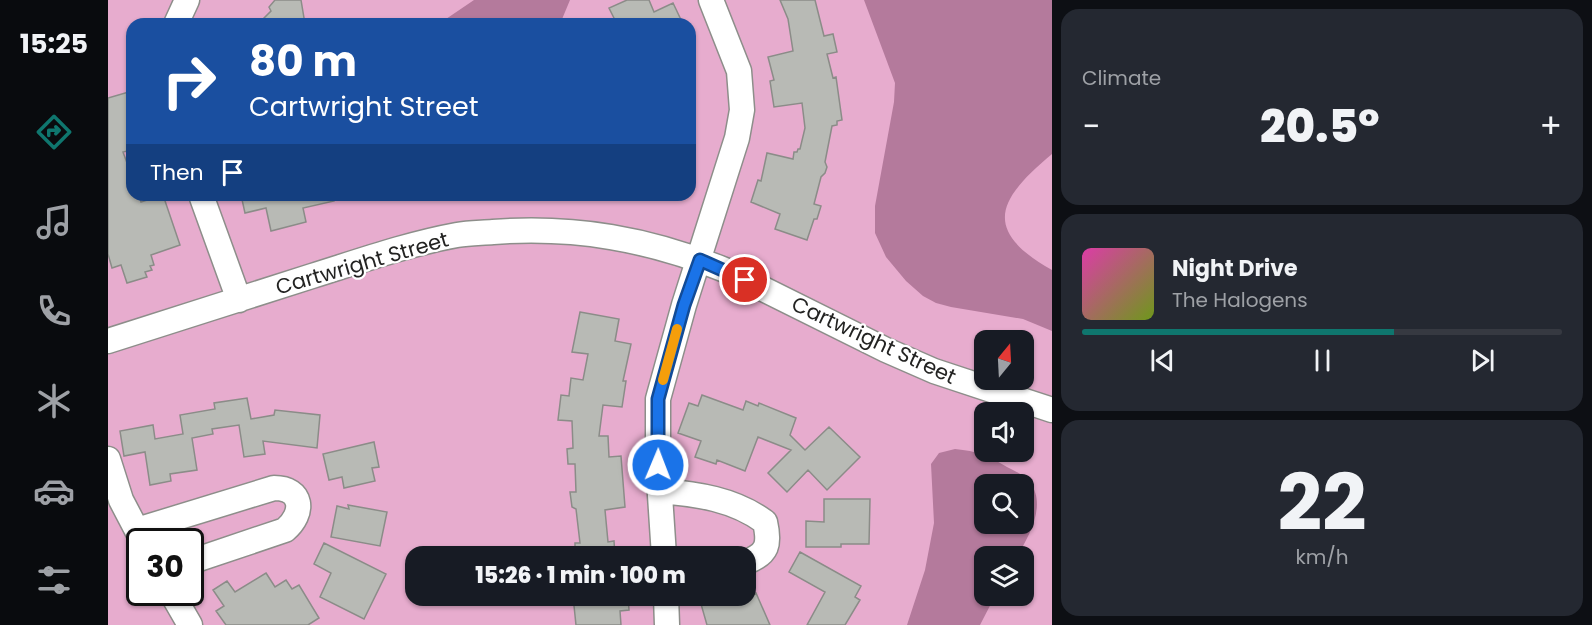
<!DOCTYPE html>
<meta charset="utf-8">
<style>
body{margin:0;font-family:Poppins,sans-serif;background:#242831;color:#f1f3f6;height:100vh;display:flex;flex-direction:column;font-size:22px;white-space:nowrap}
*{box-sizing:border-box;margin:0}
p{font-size:20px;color:#9ea1a6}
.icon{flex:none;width:33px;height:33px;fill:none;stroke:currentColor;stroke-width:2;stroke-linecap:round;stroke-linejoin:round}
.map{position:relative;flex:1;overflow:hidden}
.panel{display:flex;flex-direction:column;gap:9px;padding:9px;background:#0d0f14;width:540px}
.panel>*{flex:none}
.banner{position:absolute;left:18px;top:18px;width:570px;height:183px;border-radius:18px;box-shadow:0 2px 4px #0004;background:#1a4fa0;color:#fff;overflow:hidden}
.needle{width:39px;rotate:18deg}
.buttons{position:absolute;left:866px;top:330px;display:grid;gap:12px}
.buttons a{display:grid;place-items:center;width:60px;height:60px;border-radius:12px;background:#171b24;box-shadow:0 2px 4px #0004;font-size:30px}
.speed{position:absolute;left:18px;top:528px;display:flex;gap:12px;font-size:30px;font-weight:700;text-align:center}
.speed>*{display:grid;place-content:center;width:78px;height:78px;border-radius:50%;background:#171b24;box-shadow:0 2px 4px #0004;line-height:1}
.speed .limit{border:3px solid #111;border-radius:9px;background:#fff;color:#111}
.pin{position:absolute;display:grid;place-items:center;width:51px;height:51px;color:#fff;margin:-26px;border:3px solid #fff;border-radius:50%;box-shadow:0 2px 6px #0007}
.me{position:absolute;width:66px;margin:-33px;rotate:1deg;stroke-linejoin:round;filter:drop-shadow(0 0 4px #0008)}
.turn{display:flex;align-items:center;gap:21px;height:126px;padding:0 24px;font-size:27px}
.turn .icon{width:78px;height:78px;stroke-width:2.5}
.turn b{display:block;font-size:42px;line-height:51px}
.then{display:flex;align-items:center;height:57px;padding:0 24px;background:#0003;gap:12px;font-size:22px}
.big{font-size:45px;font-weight:800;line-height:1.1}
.panel .tile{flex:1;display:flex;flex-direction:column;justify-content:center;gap:9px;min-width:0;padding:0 21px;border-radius:18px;background:#242831}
.panel .dial{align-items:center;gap:0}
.dial b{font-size:78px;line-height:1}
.song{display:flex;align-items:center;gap:18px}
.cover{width:72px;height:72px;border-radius:9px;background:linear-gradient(135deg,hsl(320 70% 55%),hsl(80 70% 35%))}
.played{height:6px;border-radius:3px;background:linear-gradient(90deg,#0f766e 65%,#363941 65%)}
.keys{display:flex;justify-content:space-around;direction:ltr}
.heat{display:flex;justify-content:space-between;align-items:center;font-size:33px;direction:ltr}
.trip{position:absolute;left:297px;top:546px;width:351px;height:60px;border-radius:18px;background:#171b24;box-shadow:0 2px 4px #0004;font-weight:800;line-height:60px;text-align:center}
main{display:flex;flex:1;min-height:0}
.dock{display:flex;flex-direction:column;width:108px;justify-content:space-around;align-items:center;background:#090b0e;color:#9ea1a6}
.dock .icon{width:42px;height:42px}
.dock .selected{color:#0f766e}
.dock b{font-size:27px;color:#f1f3f6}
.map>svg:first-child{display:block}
.green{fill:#e7acce;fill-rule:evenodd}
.water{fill:#b47a9c;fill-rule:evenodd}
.building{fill:#b8bab5;stroke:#8b8c88;stroke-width:1.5}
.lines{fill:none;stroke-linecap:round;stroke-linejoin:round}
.minor-casing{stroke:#8d8e8a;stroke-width:27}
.minor{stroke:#fff;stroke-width:24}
.route-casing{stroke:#114b97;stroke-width:15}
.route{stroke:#1a73e8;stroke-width:10}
.slow{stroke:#f59e0b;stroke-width:10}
.labels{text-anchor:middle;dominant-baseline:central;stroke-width:4.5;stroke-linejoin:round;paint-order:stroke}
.street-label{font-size:21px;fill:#232322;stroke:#fff}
</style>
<main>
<nav class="dock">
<b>15:25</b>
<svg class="icon selected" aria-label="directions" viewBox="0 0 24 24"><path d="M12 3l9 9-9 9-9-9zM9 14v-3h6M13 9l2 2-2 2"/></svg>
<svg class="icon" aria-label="music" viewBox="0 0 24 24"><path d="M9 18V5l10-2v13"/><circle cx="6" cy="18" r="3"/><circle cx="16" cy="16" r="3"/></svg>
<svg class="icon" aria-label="phone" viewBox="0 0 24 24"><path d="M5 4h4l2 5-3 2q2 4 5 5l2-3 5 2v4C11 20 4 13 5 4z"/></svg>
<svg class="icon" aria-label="climate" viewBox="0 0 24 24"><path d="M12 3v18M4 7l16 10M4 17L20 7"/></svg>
<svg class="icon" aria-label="car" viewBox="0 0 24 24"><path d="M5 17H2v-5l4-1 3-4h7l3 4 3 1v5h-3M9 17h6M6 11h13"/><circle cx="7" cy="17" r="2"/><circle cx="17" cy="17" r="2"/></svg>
<svg class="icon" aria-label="filters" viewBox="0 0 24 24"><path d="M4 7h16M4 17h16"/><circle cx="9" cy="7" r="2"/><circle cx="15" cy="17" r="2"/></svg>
</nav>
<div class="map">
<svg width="944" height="625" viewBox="0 0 944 625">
<rect width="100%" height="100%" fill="#e3e4e0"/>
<!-- green -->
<path class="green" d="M0,0H944V625H0ZM24,24H582V195H24ZM876,340H915V380H876ZM876,412H915V452H876ZM876,484H915V524H876ZM32,542H82V592H32ZM308,556H638V596H308ZM876,556H915V596H876Z"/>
<!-- water -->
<path class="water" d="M366,0H462L452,24H325L338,19Z
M756,0H944V154C890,199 873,230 944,270V331L915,319L843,307L828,303L815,296L798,281L778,257L767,233V206L786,102L787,83Z
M847,449C869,451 881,456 899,467C907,471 916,475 922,483C939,504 921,537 909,556H876V596H887L872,625H799L817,570L826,523L823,464L831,453ZM876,484H915V524H876Z"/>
<!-- building -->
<path class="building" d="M167,0H193L197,24H150L163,11L161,7Z
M519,0H541L546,12L565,3L575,24H509L501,8Z
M672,0H707L716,36L725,34L729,52L719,54L725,78L728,77L734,120L729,121V125L724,126L717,162L719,167L717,173L713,177L706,204L713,206L709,219H706L699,240L667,229L672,214L643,202L650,180L653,181L659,153L685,159L686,152H689L690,149H692L697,128L694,103L666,107L662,81L666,80L660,57L685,51L680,19Z
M24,91V150L15,152L22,171L19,172L24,195H31L33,202L55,195L72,245L43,255L46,265L42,266L44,270L37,272L39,277L19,283L13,265L4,268L0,254V98Z
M133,195H225L226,201L195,208L198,222L163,231L158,208L137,213Z
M472,312L511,319L507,341L523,344L515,381H518L514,407L495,405L491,436H500L501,457L513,456L517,507L497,510L500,542L506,541L507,556H467V543H472L468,509L464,507L462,492H468L467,464H460L459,449L465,448L464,421L450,420L453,395L461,396L463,378L475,380L480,354L464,352Z
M594,395L635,410L638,401L650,406L651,403L688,418L682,435L697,450L721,427L752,457L719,490L700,470L679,492L660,473L683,450L650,437L637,471L609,460L608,464L587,457L593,441L570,433L581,403L590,406Z
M139,398L143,419L166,415L167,410L212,415L209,448L155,441L157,454L136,457L131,425L104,429L105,434L84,438L89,470L62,474L63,481L42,485L37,452L16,456L12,431L45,425L47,439L75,434L72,415L107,409L106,403Z
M266,442L271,467L264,468L267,481L236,488L234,477L221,480L215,454Z
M716,499H762L761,544H733V547H698V521L716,522Z
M240,505L279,512L272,546L223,537L229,506L241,509Z
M216,543L278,574L256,619L212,597L223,573L206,564Z
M692,552L753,586L747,597L752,600L737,625H699L717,592L681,572Z
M158,573L167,587L178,580L184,589L191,585L211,618L200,625H118L108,611L116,606L105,590L119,581L127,592Z
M648,593L662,625H599L593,604L619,598L621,604Z
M465,596H520L521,610L512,611L513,625H468Z"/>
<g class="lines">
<!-- minor casing -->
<g class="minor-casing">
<path id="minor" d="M68,24L79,0
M93,195L131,300
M0,341C68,319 136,298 204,276C252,261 300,244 349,235C361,233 373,233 385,232C467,226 541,239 617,270L778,350L826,371L944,410
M0,459L13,500L35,542
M552,491C589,494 626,499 657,522C662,544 660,554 638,562
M29,530L166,488C195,488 197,513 177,530L82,562
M556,556L550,465V399L576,305L629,138L634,110L631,71L603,0
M63,592L82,625
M558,596L559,625"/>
</g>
<!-- minor -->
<use href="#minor" class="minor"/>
</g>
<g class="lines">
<!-- route casing -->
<g class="route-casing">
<path id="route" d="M550,465V399L576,305L592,260L637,280"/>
</g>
<!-- route -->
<use href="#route" class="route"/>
<!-- slow -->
<path class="slow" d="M555,380L569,329"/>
</g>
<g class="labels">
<!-- street labels -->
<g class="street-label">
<text transform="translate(254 263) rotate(-16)">Cartwright Street</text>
<text transform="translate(766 340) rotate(25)">Cartwright Street</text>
</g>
</g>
</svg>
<div class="buttons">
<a><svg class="needle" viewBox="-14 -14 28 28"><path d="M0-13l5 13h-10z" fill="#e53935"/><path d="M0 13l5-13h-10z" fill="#9ea1a6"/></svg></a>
<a><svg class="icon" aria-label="sound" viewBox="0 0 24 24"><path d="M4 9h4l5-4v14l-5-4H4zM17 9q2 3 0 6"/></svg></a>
<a><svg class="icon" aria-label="search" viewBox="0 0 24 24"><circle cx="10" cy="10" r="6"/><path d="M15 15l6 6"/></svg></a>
<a><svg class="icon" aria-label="layers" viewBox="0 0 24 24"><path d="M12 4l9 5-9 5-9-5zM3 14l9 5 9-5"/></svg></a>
</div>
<div class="speed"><div class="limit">30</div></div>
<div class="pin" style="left:637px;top:280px;background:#d93025"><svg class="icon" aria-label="arrive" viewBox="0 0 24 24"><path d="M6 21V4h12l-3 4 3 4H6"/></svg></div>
<svg class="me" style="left:550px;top:465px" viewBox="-20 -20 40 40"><circle r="17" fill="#1a73e8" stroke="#fff" stroke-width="3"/><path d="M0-11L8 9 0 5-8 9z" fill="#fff"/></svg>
<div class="trip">15:26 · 1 min · 100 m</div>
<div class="banner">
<div class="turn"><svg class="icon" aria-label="right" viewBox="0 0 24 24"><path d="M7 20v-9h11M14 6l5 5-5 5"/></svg><div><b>80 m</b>Cartwright Street</div></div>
<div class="then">Then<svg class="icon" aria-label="arrive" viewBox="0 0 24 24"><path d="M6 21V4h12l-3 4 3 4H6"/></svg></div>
</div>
</div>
<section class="panel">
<div class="tile"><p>Climate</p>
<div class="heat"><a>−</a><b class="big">20.5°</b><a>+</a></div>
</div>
<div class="tile">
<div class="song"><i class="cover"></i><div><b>Night Drive</b><p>The Halogens</p></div></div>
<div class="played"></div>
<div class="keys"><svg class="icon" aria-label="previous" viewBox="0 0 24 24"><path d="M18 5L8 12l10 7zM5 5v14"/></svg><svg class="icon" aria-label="pause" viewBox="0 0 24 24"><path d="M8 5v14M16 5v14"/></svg><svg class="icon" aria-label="next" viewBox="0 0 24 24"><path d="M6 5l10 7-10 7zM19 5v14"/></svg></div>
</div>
<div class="tile dial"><b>22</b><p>km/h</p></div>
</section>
</main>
